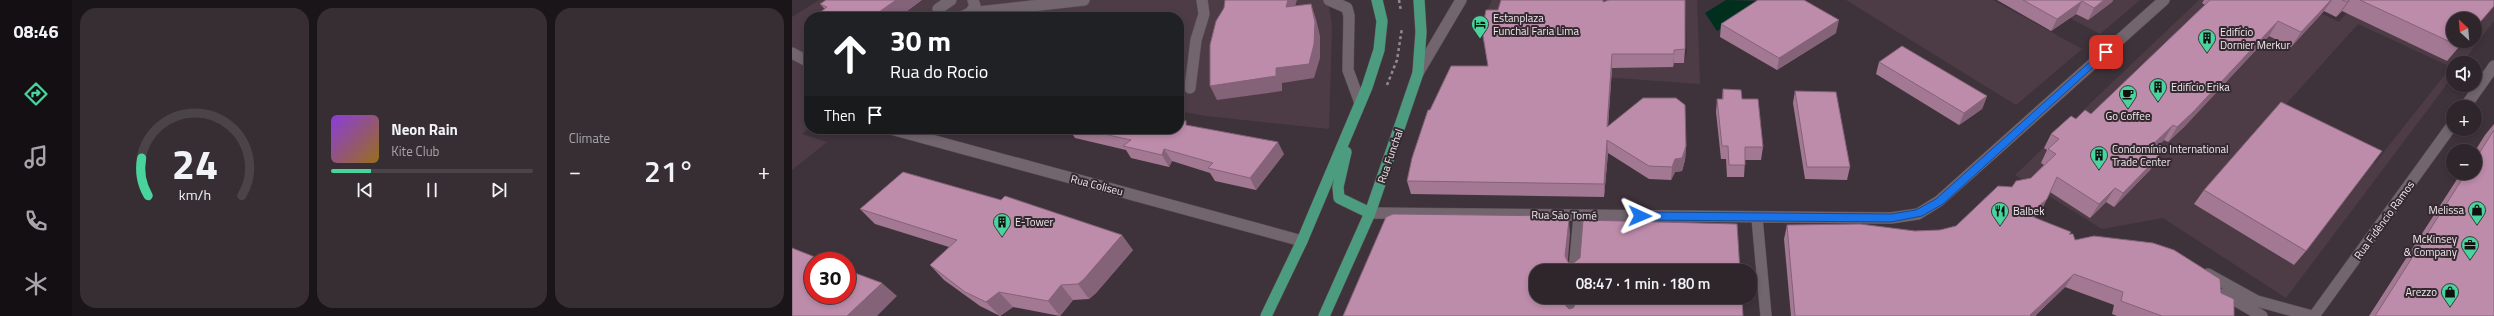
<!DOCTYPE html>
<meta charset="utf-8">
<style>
body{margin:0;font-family:"Titillium Web",sans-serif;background:#372e34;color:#f1f3f6;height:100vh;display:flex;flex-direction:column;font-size:15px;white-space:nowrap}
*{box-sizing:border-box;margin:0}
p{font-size:13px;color:#a7a5a9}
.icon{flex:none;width:22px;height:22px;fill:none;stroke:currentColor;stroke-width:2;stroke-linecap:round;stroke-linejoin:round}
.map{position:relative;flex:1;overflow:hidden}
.details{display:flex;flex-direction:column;gap:8px;padding:8px;background:#1a1518;width:720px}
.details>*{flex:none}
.banner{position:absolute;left:12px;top:12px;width:380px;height:122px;border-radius:16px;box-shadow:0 2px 6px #0003,0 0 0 1px #4a4348;background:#202124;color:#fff;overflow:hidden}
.needle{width:26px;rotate:334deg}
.controls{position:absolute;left:1654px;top:12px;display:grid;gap:8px}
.controls a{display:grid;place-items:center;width:36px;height:36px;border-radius:50%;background:#2f262c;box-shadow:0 2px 6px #0003,0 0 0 1px #4a4348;font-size:20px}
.speed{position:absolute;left:12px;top:252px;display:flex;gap:8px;font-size:20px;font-weight:700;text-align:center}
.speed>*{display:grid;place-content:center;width:52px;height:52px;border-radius:50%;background:#2f262c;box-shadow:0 2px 6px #0003,0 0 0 1px #4a4348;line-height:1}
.speed .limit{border:6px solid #d22;background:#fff;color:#111}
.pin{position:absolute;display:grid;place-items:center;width:34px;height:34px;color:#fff;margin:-17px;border-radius:8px;box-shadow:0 2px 6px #0006}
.me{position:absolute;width:44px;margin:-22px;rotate:91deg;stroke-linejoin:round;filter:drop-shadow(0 0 3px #0008)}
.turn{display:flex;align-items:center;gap:14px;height:84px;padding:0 20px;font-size:18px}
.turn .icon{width:52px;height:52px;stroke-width:2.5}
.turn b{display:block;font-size:28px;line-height:34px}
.then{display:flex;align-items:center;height:38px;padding:0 20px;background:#0003;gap:8px;font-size:15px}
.big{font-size:30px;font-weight:600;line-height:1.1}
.details .card{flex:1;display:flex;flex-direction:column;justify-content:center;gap:6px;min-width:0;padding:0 14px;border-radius:16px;background:#372e34}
.details .dial{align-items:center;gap:0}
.dial svg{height:104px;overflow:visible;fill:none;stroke:#4a4348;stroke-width:7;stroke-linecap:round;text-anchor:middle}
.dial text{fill:#f1f3f6;stroke:none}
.song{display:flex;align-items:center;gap:12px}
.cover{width:48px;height:48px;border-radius:6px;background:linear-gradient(135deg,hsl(270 70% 55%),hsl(40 70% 35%))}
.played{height:4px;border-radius:2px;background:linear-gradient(90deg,#48d49d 20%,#4a4348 20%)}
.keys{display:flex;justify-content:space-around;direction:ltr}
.heat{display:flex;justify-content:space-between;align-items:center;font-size:22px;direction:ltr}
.details .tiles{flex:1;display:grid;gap:8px;grid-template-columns:repeat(3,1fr)}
.trip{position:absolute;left:737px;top:264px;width:228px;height:40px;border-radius:16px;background:#2f262c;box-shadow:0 2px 6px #0003,0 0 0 1px #4a4348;font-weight:600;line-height:40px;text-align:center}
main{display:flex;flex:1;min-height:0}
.tab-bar{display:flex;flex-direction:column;width:72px;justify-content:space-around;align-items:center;background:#130f12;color:#a7a5a9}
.tab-bar .icon{width:28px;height:28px}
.tab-bar .current{color:#48d49d}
.tab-bar b{font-size:18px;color:#f1f3f6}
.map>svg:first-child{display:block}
.built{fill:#4d3c46;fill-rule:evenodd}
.water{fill:#012f1e}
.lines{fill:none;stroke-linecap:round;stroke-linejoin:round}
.service-casing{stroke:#5b5157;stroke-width:12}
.minor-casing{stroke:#5b5157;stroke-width:12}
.primary-casing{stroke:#5b5157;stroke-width:12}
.path{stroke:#948a91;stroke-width:2.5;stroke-dasharray:3 3;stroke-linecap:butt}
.service{stroke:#72656d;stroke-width:11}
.minor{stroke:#72656d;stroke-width:11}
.primary{stroke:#4c9d80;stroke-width:11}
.wall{fill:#a37893}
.shaded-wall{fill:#846278}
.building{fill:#bd8cab;stroke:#846278}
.route{fill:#1a73e8;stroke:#114b97}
.labels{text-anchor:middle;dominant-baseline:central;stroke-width:4;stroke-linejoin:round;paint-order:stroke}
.poi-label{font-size:11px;fill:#f1e9ee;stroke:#352930;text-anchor:start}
.street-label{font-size:11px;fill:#f1e9ee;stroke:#352930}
</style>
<main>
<nav class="tab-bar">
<b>08:46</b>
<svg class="icon current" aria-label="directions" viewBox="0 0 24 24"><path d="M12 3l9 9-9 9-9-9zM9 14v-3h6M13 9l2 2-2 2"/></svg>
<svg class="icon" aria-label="music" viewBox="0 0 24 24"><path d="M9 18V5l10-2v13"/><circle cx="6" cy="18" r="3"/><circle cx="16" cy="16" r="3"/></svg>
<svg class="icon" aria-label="phone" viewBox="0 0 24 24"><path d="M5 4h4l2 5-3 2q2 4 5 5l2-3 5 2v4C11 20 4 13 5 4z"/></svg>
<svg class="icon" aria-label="climate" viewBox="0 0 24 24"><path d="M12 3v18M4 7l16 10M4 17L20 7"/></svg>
</nav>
<section class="details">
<div class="tiles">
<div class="card dial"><svg viewBox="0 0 100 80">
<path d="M14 69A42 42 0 1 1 86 69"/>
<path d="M14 69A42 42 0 0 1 9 40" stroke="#48d49d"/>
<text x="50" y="56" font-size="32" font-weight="700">24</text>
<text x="50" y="72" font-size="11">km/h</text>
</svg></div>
<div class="card">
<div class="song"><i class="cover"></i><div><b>Neon Rain</b><p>Kite Club</p></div></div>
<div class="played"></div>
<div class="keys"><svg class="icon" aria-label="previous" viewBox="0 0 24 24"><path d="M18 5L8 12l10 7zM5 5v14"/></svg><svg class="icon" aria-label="pause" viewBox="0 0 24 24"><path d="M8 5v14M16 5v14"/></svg><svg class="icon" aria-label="next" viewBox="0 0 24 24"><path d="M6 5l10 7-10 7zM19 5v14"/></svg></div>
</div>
<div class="card"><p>Climate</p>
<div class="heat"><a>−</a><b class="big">21°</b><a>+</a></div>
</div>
</div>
</section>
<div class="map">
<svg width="1702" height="316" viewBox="0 0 1702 316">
<rect width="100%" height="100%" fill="#3f333b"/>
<!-- built -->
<path class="built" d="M27,0H61L40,17H17V128L10,134L35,142L0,170V17Z
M131,0H441L490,83L505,0H536L540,27L537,129L414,116L387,111V17H107Z
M700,0H849L882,63H892L895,53L894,15L891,10L861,0H905L908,84L810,77L816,22L690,21Z
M1054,0H1201L1290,49L1224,105Z
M1244,0H1348L1308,34Z
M1407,0H1500L1547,22L1566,0L1654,61L1672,41H1683V28L1702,6V21L1670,63H1661V76L1494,298L1371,218L1310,229L1223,175ZM1566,24L1659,67L1583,163L1487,112Z"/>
<!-- water -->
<path class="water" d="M934,0L971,1L925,31L913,13Z"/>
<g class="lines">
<!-- service casing -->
<g class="service-casing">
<path id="service" d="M537,0L555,8L557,16L556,70L568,103
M178,13L183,6L181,0
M148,17L146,9L159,0
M169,17L178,13L292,0
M0,53L17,62
M398,88L404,40L412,14L410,0
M1416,274L1465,301L1520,316
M1432,294L1470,316"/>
</g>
<!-- minor casing -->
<g class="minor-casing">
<path id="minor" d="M626,73L669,0
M1673,107L1702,66
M99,129L510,241
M578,213L1099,218L1126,214L1147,201L1372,0
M965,218L974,316
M782,271L787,216
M779,316L780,297
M1522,316L1661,124"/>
</g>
<!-- primary casing -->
<g class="primary-casing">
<path id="primary" d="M554,152L546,187L547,198L578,213
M474,316L510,241L575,87L587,50L590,21L585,0
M532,316L578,213L626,73L629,32L627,0"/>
</g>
<!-- path -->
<path class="path" d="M607,0L609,11
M595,85L605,60L610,28"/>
<!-- service -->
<use href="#service" class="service"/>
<!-- minor -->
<use href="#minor" class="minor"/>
<!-- primary -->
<use href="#primary" class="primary"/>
</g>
<!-- wall -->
<path class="wall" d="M130,0L107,17H29L26,14L33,9L28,4Z
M1205,0H1321L1320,2L1296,20L1284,14L1259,31Z
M1412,0H1702L1672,41L1655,61L1550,11L1544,17L1532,11L1499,47L1477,36L1392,127L1376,142L1372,140L1360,151L1367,156L1358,170L1322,207L1314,202L1298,218L1258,192L1248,213L1243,218L1279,232L1278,234L1283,240L1429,293L1442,316H1325L1320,314L1322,305L1273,287L1243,316H999L992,239L995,225L1123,231L1148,230L1164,226L1220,187L1239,178L1252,165L1249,163L1255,150L1252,148L1259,134L1284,119L1299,114L1413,5L1410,3Z
M812,2L893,49L892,63H882L881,67L820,68L816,126L894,146L893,160L890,171L883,172L879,180L857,179L816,153L812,197L619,194L615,181L696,66L706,10Z
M929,24L1044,33L985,70L928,37Z
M1087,62L1195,96L1190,109L1167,125L1084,74Z
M931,89L950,99L971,147L969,160H953L952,177H935L934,159H929L924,112L925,99H930Z
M1003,91L1058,167L1055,180L1013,179L1001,103Z
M1702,124V316H1577L1669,173H1683V151L1693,135Z
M397,126L492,154L464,190L423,181L418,173L380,161L377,167L339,158L334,150L283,138L278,131L272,129H387Z
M1412,190L1514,251L1502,265L1402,204Z
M68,209L341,250L304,293L297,299L281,300L268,316L221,307L208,316L188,306L152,280L138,265L157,247L83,224Z"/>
<!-- shaded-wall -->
<path class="shaded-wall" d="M104,0H130L107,17H80Z
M496,0H505L499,22L494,7Z
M1312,0H1321L1320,2L1296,20L1302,8Z
M1539,0H1540L1532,11L1499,47L1509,32Z
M1557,0H1558L1550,11L1544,17Z
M1290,1L1284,14L1259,31L1265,19Z
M519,4L524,19L528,36V58L522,78L490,83V91L425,100L418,86L484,68Z
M1047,20L1044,33L985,70L987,58Z
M1486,21L1477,36L1392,127L1376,142L1385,127Z
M882,50V63L881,67L882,54Z
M820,54V68L815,140V127Z
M1195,96L1190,109L1167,125L1172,113Z
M1381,125L1372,140L1348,163L1356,149Z
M815,140L816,153L812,197V184Z
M486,142L492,154L464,190L458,178Z
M894,146L893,160L890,171L883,172L879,180L880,167L883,159Z
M372,149L380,161L377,167L370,155Z
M1367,156L1358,170L1322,207L1331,193Z
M1323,188L1314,202L1298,218L1307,204Z
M1255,199L1248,213L1229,229L1236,215Z
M777,220L778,234L775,271L773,256Z
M330,235L341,250L304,293L297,299L286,284Z
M1282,274L1273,287L1243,316H1237Z
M90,283L105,296L85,316H55Z
M269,285L281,300L268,316L256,301Z
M207,292L221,307L208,316L194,302Z
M771,297H773L772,316L770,302Z"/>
<!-- building -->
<path class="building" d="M34,0H104L80,17H36L26,14L35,7L28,4Z
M433,0H496L494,7L519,4L523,22L522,44L517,64L484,68V76L418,86V45L424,21L432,8Z
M709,0H811V2L817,0H893V49L882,50V54H820L815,127L851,98H884L893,105L894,146L890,158L883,159L880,167L857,166L815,140L812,184L615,181L620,158L636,110H638L659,66H696L690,30L694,10H706Z
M966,0H1012L1047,20L987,58L929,24Z
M1231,0H1312L1302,8L1290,1L1265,19Z
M1418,0H1539L1509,32L1486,21L1401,112L1385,127L1381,125L1356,149L1367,156L1331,193L1323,188L1307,204L1265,177L1255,199L1236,215L1279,232L1277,234H1281L1283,240L1302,236L1361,243L1382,250L1428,279L1429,293L1442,299V316H1370L1329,301L1331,292L1282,274L1238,315L1239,316H1003L995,225L1068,224L1123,231L1148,230L1164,226L1206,186L1220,187L1224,181L1239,178L1264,154L1256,149L1267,139L1259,134L1279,116L1284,119L1293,110L1299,114Z
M1550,0H1557L1555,2Z
M1568,0H1702V6L1683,28V19H1661V41H1672L1667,46Z
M296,15L314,17H252L261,16Z
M1110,46L1195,96L1172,113L1087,62Z
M931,89L949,90L950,99H966L971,147H953V165H937L936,146H930L925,99H931Z
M1003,91L1044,92L1058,167H1015Z
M1489,102L1590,151L1514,251L1412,190Z
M387,119L394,121V125L486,142L458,178L416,168L421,163L372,149L370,155L331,146L339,140L289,129H387Z
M1702,130V316H1583L1674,173H1683V160Z
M111,172L209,200L213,196L330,235L292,279L286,284L269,285L256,301L207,292L194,302L173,292L138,265L165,240L68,209Z
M601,214L769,216V219L777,220L773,256L776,262L780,264L788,258L791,220L945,224L948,271H744V297H771L770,302L777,309L781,308L785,302V297H950L951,316H551L594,217Z
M0,248L33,261H21V295H55V270L90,283L55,316H0Z"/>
<!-- route -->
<path class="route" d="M1311,50L1318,52L1151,204L1130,216L1099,222L848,220L843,216L848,212L1099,214L1124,210L1144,199Z"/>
<!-- icons -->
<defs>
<g id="hotel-pin" transform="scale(0.9)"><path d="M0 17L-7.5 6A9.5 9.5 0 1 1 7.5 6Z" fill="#48d49d" stroke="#352930"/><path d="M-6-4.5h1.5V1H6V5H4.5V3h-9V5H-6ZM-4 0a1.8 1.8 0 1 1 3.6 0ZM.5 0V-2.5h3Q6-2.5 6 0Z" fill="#111"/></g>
<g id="building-pin" transform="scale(0.9)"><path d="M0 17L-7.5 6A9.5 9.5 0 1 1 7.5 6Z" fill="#48d49d" stroke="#352930"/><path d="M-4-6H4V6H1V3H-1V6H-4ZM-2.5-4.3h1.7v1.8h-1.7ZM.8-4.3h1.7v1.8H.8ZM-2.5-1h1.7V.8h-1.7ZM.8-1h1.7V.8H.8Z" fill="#111"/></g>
<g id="cafe-pin" transform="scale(0.9)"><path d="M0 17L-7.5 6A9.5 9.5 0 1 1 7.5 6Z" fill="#48d49d" stroke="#352930"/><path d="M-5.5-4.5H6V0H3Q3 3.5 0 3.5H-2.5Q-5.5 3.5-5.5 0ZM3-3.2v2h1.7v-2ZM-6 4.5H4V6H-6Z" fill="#111"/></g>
<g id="shop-pin" transform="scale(0.9)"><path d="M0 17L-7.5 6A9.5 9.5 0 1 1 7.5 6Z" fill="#48d49d" stroke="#352930"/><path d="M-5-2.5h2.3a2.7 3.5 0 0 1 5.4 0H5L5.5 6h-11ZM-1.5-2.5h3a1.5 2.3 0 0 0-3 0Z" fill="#111"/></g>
<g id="restaurant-pin" transform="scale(0.9)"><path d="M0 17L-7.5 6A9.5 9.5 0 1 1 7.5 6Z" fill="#48d49d" stroke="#352930"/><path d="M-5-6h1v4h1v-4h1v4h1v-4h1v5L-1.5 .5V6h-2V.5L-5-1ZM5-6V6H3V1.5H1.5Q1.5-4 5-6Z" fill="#111"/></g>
<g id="office-pin" transform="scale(0.9)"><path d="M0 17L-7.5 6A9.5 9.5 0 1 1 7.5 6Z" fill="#48d49d" stroke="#352930"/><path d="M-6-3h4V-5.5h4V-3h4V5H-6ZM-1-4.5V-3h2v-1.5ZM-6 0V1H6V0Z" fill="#111"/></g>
</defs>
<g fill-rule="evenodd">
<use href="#hotel-pin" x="688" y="24"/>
<use href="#building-pin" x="1415" y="38"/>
<use href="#building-pin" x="1366" y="87"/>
<use href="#cafe-pin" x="1336" y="94"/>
<use href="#building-pin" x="1307" y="155"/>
<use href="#shop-pin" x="1685" y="210"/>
<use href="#restaurant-pin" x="1208" y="211"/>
<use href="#building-pin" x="210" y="222"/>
<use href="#office-pin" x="1678" y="245"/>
<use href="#shop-pin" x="1658" y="292"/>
</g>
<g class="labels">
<!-- poi labels -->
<g class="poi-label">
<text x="701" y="18">Estanplaza<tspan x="701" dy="13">Funchal Faria Lima</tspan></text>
<text x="1428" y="32">Edifício<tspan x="1428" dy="13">Dornier Merkur</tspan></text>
<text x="1379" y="87">Edifício Erika</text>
<text x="1336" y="116" text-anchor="middle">Go Coffee</text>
<text x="1320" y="149">Condomínio International<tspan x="1320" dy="13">Trade Center</tspan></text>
<text x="1672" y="210" text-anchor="end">Melissa</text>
<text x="1221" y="211">Balbek</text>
<text x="223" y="222">E-Tower</text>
<text x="1665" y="239" text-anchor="end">McKinsey<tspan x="1665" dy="13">&amp; Company</tspan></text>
<text x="1645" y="292" text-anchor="end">Arezzo</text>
</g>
<!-- street labels -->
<g class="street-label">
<text transform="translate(598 156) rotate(-71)">Rua Funchal</text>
<text transform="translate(305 185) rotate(15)">Rua Coliseu</text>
<text transform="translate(772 215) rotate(1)">Rua São Tomé</text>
<text transform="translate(1592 220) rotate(-54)">Rua Fidêncio Ramos</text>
</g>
</g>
</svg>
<div class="controls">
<a><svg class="needle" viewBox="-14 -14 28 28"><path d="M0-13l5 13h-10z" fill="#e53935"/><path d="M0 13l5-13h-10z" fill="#a7a5a9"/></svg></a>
<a><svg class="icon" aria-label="sound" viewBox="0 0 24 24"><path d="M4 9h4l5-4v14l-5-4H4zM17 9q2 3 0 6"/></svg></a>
<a>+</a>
<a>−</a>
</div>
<div class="speed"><div class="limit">30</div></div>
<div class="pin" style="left:1314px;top:52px;background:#d93025"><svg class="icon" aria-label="arrive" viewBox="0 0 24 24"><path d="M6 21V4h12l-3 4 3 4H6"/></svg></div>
<svg class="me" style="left:848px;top:216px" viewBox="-20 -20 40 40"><path d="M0-17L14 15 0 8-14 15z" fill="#1a73e8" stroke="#fff" stroke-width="4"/></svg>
<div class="trip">08:47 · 1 min · 180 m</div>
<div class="banner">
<div class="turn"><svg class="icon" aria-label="ahead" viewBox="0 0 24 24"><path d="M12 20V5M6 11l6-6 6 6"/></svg><div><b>30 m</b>Rua do Rocio</div></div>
<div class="then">Then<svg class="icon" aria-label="arrive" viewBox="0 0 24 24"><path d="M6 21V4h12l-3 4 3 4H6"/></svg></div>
</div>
</div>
</main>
